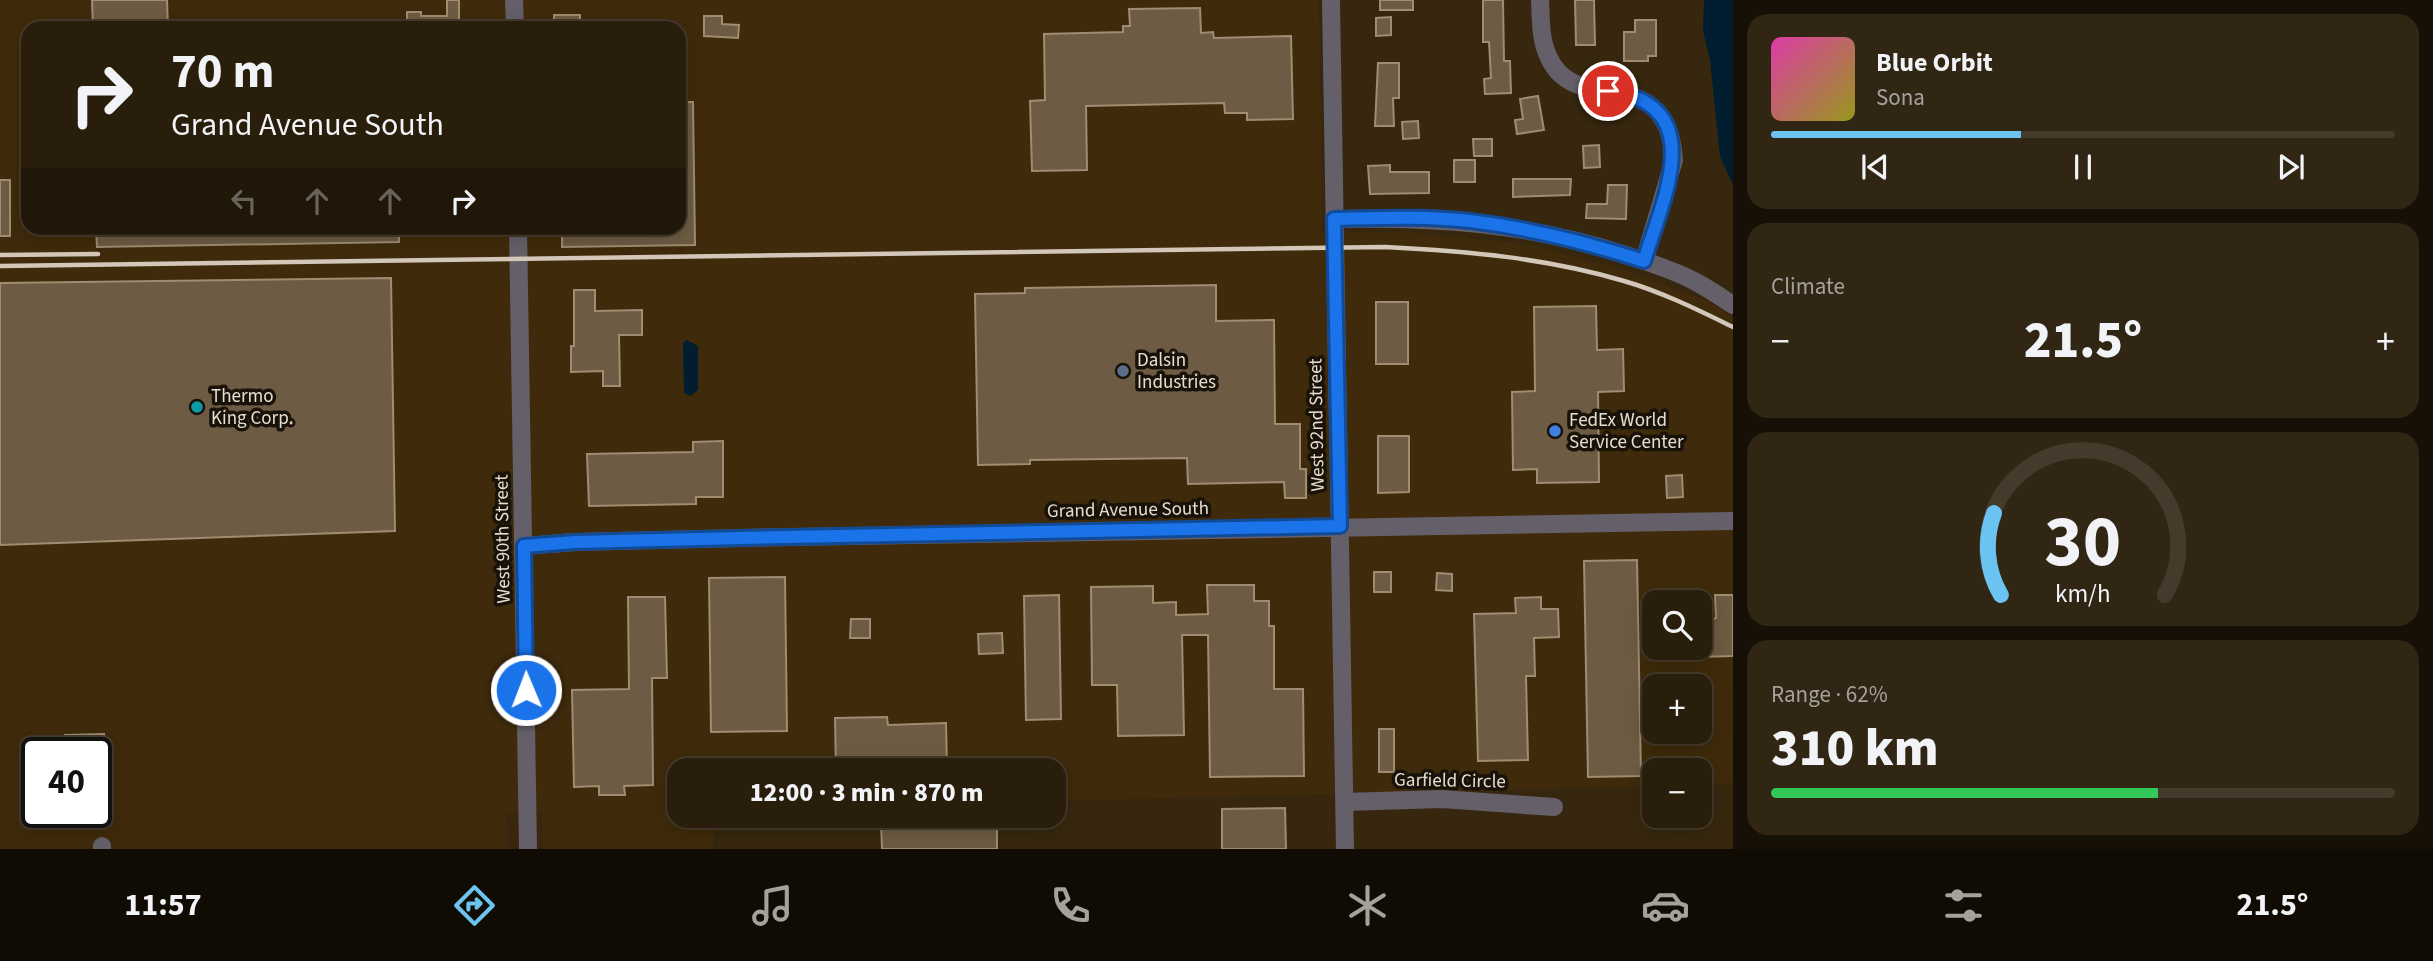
<!DOCTYPE html>
<meta charset="utf-8">
<style>
body{margin:0;font-family:"Source Sans 3",sans-serif;background:#312614;color:#f1f3f6;height:100vh;display:flex;flex-direction:column;font-size:26px;white-space:nowrap}
*{box-sizing:border-box;margin:0}
p{font-size:23px;color:#a5a29d}
.icon{flex:none;width:38px;height:38px;fill:none;stroke:currentColor;stroke-width:2;stroke-linecap:round;stroke-linejoin:round}
.map{position:relative;flex:1;overflow:hidden}
.sheet{display:flex;flex-direction:column;gap:14px;padding:14px;background:#171006;width:700px}
.sheet>*{flex:none}
.banner{position:absolute;left:21px;top:21px;width:665px;height:214px;border-radius:21px;box-shadow:0 4px 18px #0003,0 0 0 2px #453b2c;background:#291d0b;color:#f1f3f6;overflow:hidden}
.tools{position:absolute;left:1642px;top:590px;display:grid;gap:14px}
.tools a{display:grid;place-items:center;width:70px;height:70px;border-radius:14px;background:#291d0b;box-shadow:0 4px 18px #0003,0 0 0 2px #453b2c;font-size:35px}
.speed{position:absolute;left:21px;top:737px;display:flex;gap:14px;font-size:35px;font-weight:700;text-align:center}
.speed>*{display:grid;place-content:center;width:91px;height:91px;border-radius:50%;background:#291d0b;box-shadow:0 4px 18px #0003,0 0 0 2px #453b2c;line-height:1}
.speed .limit{border:4px solid #111;border-radius:10px;background:#fff;color:#111}
.pin{position:absolute;display:grid;place-items:center;width:60px;height:60px;color:#fff;margin:-30px;border:4px solid #fff;border-radius:50%;box-shadow:0 2px 7px #0007}
.me{position:absolute;width:77px;margin:-38px;rotate:359deg;stroke-linejoin:round;filter:drop-shadow(0 0 5px #0008)}
.turn{display:flex;align-items:center;gap:24px;height:147px;padding:0 35px;font-size:32px}
.turn .icon{width:91px;height:91px;stroke-width:2.5}
.turn b{display:block;font-size:49px;line-height:60px}
.lanes{display:flex;align-items:center;height:66px;padding:0 35px;background:#0003;justify-content:center;gap:35px;direction:ltr}
.lanes .off{opacity:.35}
.big{font-size:52px;font-weight:800;line-height:1.1}
.sheet .widget{flex:1;display:flex;flex-direction:column;justify-content:center;gap:10px;min-width:0;padding:0 24px;border-radius:21px;background:#312614}
.sheet .dial{align-items:center;gap:0}
.dial svg{height:182px;overflow:visible;fill:none;stroke:#453b2c;stroke-width:7;stroke-linecap:round;text-anchor:middle}
.dial text{fill:#f1f3f6;stroke:none}
.song{display:flex;align-items:center;gap:21px}
.cover{width:84px;height:84px;border-radius:10px;background:linear-gradient(135deg,hsl(320 70% 55%),hsl(60 70% 35%))}
.played{height:7px;border-radius:4px;background:linear-gradient(90deg,#6ac3f1 40%,#453b2c 40%)}
.keys{display:flex;justify-content:space-around;direction:ltr}
.heat{display:flex;justify-content:space-between;align-items:center;font-size:38px;direction:ltr}
.charge{height:10px;border-radius:5px;background:linear-gradient(90deg,#34c759 62%,#453b2c 0)}
.trip{position:absolute;left:667px;top:758px;width:399px;height:70px;border-radius:21px;background:#291d0b;box-shadow:0 4px 18px #0003,0 0 0 2px #453b2c;font-weight:800;line-height:70px;text-align:center}
.dock{display:flex;height:112px;justify-content:space-around;align-items:center;background:#100c04;color:#a5a29d}
.dock .icon{width:49px;height:49px}
.dock .selected{color:#6ac3f1}
.dock b{font-size:32px;color:#f1f3f6}
main{display:flex;flex:1;min-height:0}
.map>svg:first-child{display:block}
.built{fill:#3f2b0b;fill-rule:evenodd}
.water{fill:#001e2f}
.building{fill:#6d5c43;stroke:#9f8c72;stroke-width:2}
.lines{fill:none;stroke-linecap:round;stroke-linejoin:round}
.minor{stroke:#655f6a;stroke-width:18}
.rail{stroke:#d2c7b8;stroke-width:4.5}
.route-casing{stroke:#114b97;stroke-width:18}
.route{stroke:#1a73e8;stroke-width:12}
.service-dot{fill:#5c6f8a;stroke:#181208;stroke-width:2.5}
.culture-dot{fill:#0f9aa8;stroke:#181208;stroke-width:2.5}
.shop-dot{fill:#3f7fe0;stroke:#181208;stroke-width:2.5}
.labels{text-anchor:middle;dominant-baseline:central;stroke-width:7;stroke-linejoin:round;paint-order:stroke}
.poi-label{font-size:19px;fill:#e7ddcf;stroke:#181208;text-anchor:start}
.street-label{font-size:19px;fill:#e7ddcf;stroke:#181208}
</style>
<main>
<div class="map">
<svg width="1733" height="849" viewBox="0 0 1733 849">
<rect width="100%" height="100%" fill="#37270f"/>
<!-- built -->
<path class="built" d="M0,0H1319L1322,233L1405,232L1519,243L1619,268L1708,301L1733,317V785H1699V770H1654V786L1054,801V770H679V816H714L713,849H543L542,813L507,814L508,849H0ZM28,28H679V228H28ZM1654,602H1699V648H1654ZM1654,686H1699V732H1654ZM37,752H96V812H37Z"/>
<!-- water -->
<path class="water" d="M1704,0H1733V185L1720,156L1710,60L1703,31Z
M687,340L698,346V390L691,396L684,393L683,346L684,342Z"/>
<!-- building -->
<path class="building" d="M92,0H167L168,28H93Z
M447,0H459V26H452V28H407V12H421V16H447Z
M1380,0H1413V10H1380Z
M1483,0H1503L1504,61H1510L1511,93L1485,94L1484,79L1491,78L1489,42H1483Z
M1575,0H1594L1595,45H1576Z
M1200,8L1201,33L1213,32L1214,38L1291,36L1293,119L1247,120V113H1225L1224,103L1086,106L1087,170L1032,171L1030,101L1045,100L1044,34L1123,32V26H1130L1129,9Z
M554,15H580V28H554Z
M704,16H722V24L739,25L738,38L704,36Z
M1391,17V35L1376,36V18Z
M1635,20H1656V56H1648V61H1624V32H1635Z
M1378,63H1399V98H1393L1394,126H1375Z
M1538,96L1544,130L1517,134L1515,120L1523,119L1520,99Z
M679,102H693L695,245L562,247V228H679Z
M1418,121L1419,138L1403,139L1402,122Z
M1473,139H1492V156H1474Z
M1599,145L1600,167L1584,168L1583,146Z
M1454,160H1475V182H1454Z
M1390,165V172H1429V193L1370,194L1368,166Z
M1513,179H1571L1570,195L1513,197Z
M0,180H10V236H0Z
M1608,185H1627L1626,219L1586,218L1587,204H1607Z
M96,228H399V242L97,247Z
M391,278L395,531L0,545V283Z
M1216,285V321L1274,320L1275,424H1300V469H1306V498H1285L1284,482L1188,484L1187,458L1030,460V464L978,465L975,294L1025,293V288Z
M574,290H595V311L642,310V335H619L620,386H603V371L571,372V346H574Z
M1376,302H1408V364H1376Z
M1596,306L1597,350L1623,349L1624,391L1598,392L1599,482L1537,483V469L1513,470L1512,392L1535,391L1534,307Z
M1378,436H1409V492L1378,493Z
M723,441V497H696V504L589,506L587,454L693,452V442Z
M1682,475L1683,497L1667,498L1666,476Z
M1637,560L1641,776L1588,777L1584,561Z
M1374,572H1391V592H1374Z
M1437,573L1452,574V591L1436,590Z
M785,577L787,731L711,732L709,578Z
M1207,585H1254V601H1269V626H1274V689H1303L1304,776L1210,777L1208,635H1182L1184,735L1118,736L1117,685H1092L1091,587L1153,586V603L1176,602V615L1208,614Z
M1059,595L1061,719L1026,720L1024,596Z
M1715,595H1733V656L1699,657V619L1716,618Z
M628,597H665L667,678H652L653,785L624,786L625,795H599V786L574,787L572,690L629,689Z
M1541,597V609H1558L1559,637L1534,638L1535,676H1526L1528,760L1478,761L1474,614L1516,613L1515,598Z
M851,619H870V638H850Z
M1002,633L1003,653L979,654L978,634Z
M887,717L888,725L946,723L947,767L836,770L835,718Z
M1379,729H1394V772H1379Z
M104,734L105,752H65V735Z
M1285,808L1286,849H1222V809Z
M910,821V826L936,825V822L997,821V849H882L881,822Z"/>
<g class="lines">
<!-- minor -->
<path class="minor" d="M514,0L515,28
M1331,0L1345,849
M1540,0C1541,20 1540,40 1549,58C1577,119 1667,58 1674,160L1644,261
M1334,219C1437,217 1528,223 1626,255C1650,263 1674,270 1696,282C1709,289 1721,297 1733,305
M518,228L528,849
M524,546L575,542L740,538L1733,521
M1345,802L1442,799L1554,807
M102,846V849"/>
<!-- rail -->
<path class="rail" d="M0,255L98,254
M0,266L1385,247C1466,251 1547,258 1624,281C1662,292 1698,310 1733,327"/>
</g>
<g class="lines">
<!-- route casing -->
<g class="route-casing">
<path id="route" d="M526,690L524,546L575,542L740,538L1340,526L1334,219C1379,218 1425,216 1470,221C1529,228 1588,243 1644,261C1663,199 1711,104 1608,91"/>
</g>
<!-- route -->
<use href="#route" class="route"/>
</g>
<!-- markers -->
<circle class="service-dot" cx="1123" cy="371" r="7"/>
<circle class="culture-dot" cx="197" cy="407" r="7"/>
<circle class="shop-dot" cx="1555" cy="431" r="7"/>
<g class="labels">
<!-- poi labels -->
<g class="poi-label">
<text x="1137" y="360">Dalsin<tspan x="1137" dy="22">Industries</tspan></text>
<text x="211" y="396">Thermo<tspan x="211" dy="22">King Corp.</tspan></text>
<text x="1569" y="420">FedEx World<tspan x="1569" dy="22">Service Center</tspan></text>
</g>
<!-- street labels -->
<g class="street-label">
<text transform="translate(1317 425) rotate(-91)">West 92nd Street</text>
<text transform="translate(1128 510) rotate(-1)">Grand Avenue South</text>
<text transform="translate(503 539) rotate(-91)">West 90th Street</text>
<text transform="translate(1450 781) rotate(1)">Garfield Circle</text>
</g>
</g>
</svg>
<div class="tools">
<a><svg class="icon" aria-label="search" viewBox="0 0 24 24"><circle cx="10" cy="10" r="6"/><path d="M15 15l6 6"/></svg></a>
<a>+</a>
<a>−</a>
</div>
<div class="speed"><div class="limit">40</div></div>
<div class="pin" style="left:1608px;top:91px;background:#d93025"><svg class="icon" aria-label="arrive" viewBox="0 0 24 24"><path d="M6 21V4h12l-3 4 3 4H6"/></svg></div>
<svg class="me" style="left:526px;top:690px" viewBox="-20 -20 40 40"><circle r="17" fill="#1a73e8" stroke="#fff" stroke-width="3"/><path d="M0-11L8 9 0 5-8 9z" fill="#fff"/></svg>
<div class="trip">12:00 · 3 min · 870 m</div>
<div class="banner">
<div class="turn"><svg class="icon" aria-label="right" viewBox="0 0 24 24"><path d="M7 20v-9h11M14 6l5 5-5 5"/></svg><div><b>70 m</b>Grand Avenue South</div></div>
<div class="lanes"><svg class="icon off" aria-label="left" viewBox="0 0 24 24"><path d="M17 20v-9H6M10 6l-5 5 5 5"/></svg><svg class="icon off" aria-label="ahead" viewBox="0 0 24 24"><path d="M12 20V5M6 11l6-6 6 6"/></svg><svg class="icon off" aria-label="ahead" viewBox="0 0 24 24"><path d="M12 20V5M6 11l6-6 6 6"/></svg><svg class="icon" aria-label="right" viewBox="0 0 24 24"><path d="M7 20v-9h11M14 6l5 5-5 5"/></svg></div>
</div>
</div>
<section class="sheet">
<div class="widget">
<div class="song"><i class="cover"></i><div><b>Blue Orbit</b><p>Sona</p></div></div>
<div class="played"></div>
<div class="keys"><svg class="icon" aria-label="previous" viewBox="0 0 24 24"><path d="M18 5L8 12l10 7zM5 5v14"/></svg><svg class="icon" aria-label="pause" viewBox="0 0 24 24"><path d="M8 5v14M16 5v14"/></svg><svg class="icon" aria-label="next" viewBox="0 0 24 24"><path d="M6 5l10 7-10 7zM19 5v14"/></svg></div>
</div>
<div class="widget"><p>Climate</p>
<div class="heat"><a>−</a><b class="big">21.5°</b><a>+</a></div>
</div>
<div class="widget dial"><svg viewBox="0 0 100 80">
<path d="M14 69A42 42 0 1 1 86 69"/>
<path d="M14 69A42 42 0 0 1 11 33" stroke="#6ac3f1"/>
<text x="50" y="56" font-size="32" font-weight="700">30</text>
<text x="50" y="72" font-size="11">km/h</text>
</svg></div>
<div class="widget"><p>Range · 62%</p><b class="big">310 km</b><div class="charge"></div></div>
</section>
</main>
<nav class="dock">
<b>11:57</b>
<svg class="icon selected" aria-label="directions" viewBox="0 0 24 24"><path d="M12 3l9 9-9 9-9-9zM9 14v-3h6M13 9l2 2-2 2"/></svg>
<svg class="icon" aria-label="music" viewBox="0 0 24 24"><path d="M9 18V5l10-2v13"/><circle cx="6" cy="18" r="3"/><circle cx="16" cy="16" r="3"/></svg>
<svg class="icon" aria-label="phone" viewBox="0 0 24 24"><path d="M5 4h4l2 5-3 2q2 4 5 5l2-3 5 2v4C11 20 4 13 5 4z"/></svg>
<svg class="icon" aria-label="climate" viewBox="0 0 24 24"><path d="M12 3v18M4 7l16 10M4 17L20 7"/></svg>
<svg class="icon" aria-label="car" viewBox="0 0 24 24"><path d="M5 17H2v-5l4-1 3-4h7l3 4 3 1v5h-3M9 17h6M6 11h13"/><circle cx="7" cy="17" r="2"/><circle cx="17" cy="17" r="2"/></svg>
<svg class="icon" aria-label="filters" viewBox="0 0 24 24"><path d="M4 7h16M4 17h16"/><circle cx="9" cy="7" r="2"/><circle cx="15" cy="17" r="2"/></svg>
<b>21.5°</b>
</nav>
